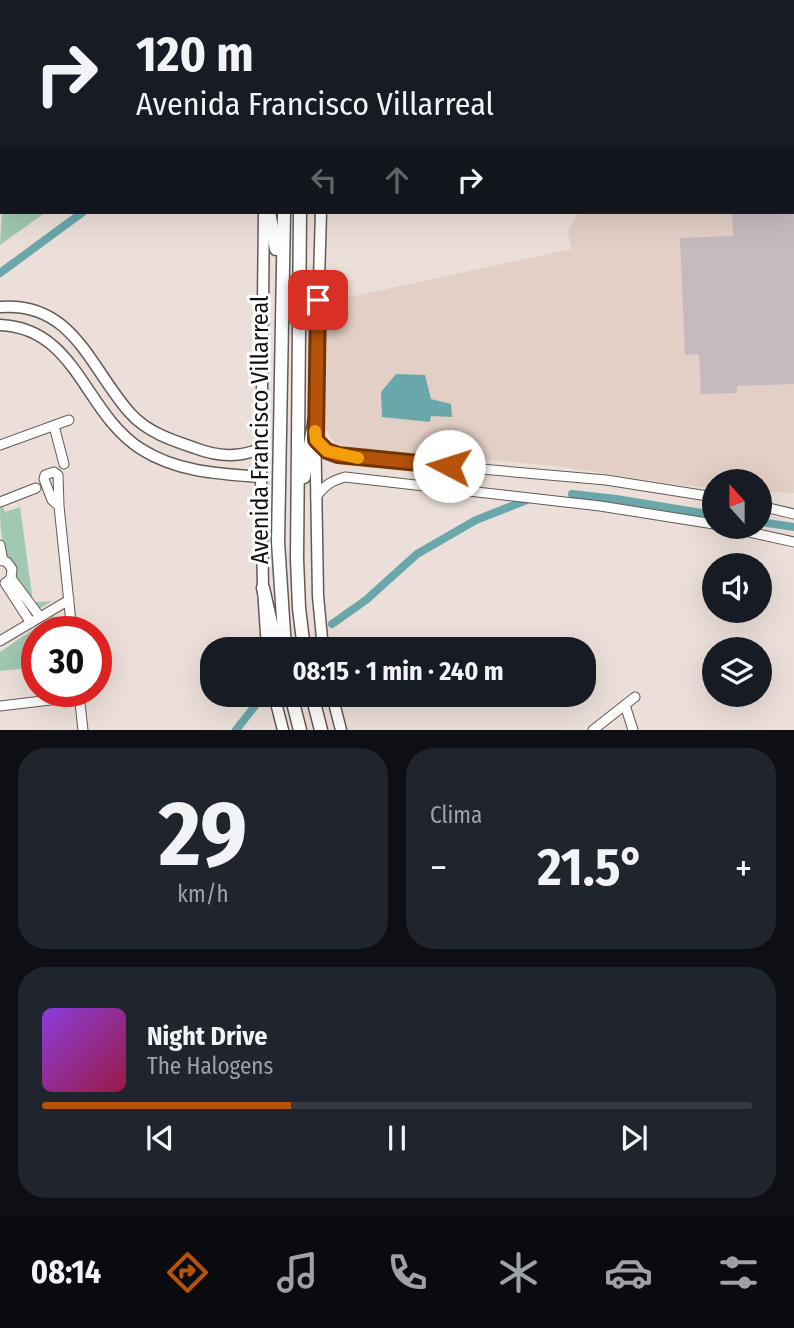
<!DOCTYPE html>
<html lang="es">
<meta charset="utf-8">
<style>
body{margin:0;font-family:"Fira Sans Condensed",sans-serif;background:#20242c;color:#f1f3f6;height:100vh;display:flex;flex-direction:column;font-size:26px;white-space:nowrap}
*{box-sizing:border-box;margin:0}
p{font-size:23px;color:#9ea1a6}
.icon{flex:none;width:38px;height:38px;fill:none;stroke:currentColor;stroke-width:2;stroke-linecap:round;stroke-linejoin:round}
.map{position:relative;height:730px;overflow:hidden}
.sheet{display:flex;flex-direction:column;gap:18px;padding:18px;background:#0d0f14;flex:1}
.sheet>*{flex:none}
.guide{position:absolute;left:0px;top:0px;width:794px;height:214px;box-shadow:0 7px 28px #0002;background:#171b24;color:#f1f3f6;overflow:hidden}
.needle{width:46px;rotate:339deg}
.fabs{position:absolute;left:702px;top:469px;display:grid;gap:14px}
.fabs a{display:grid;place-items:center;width:70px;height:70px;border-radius:50%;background:#171b24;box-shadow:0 7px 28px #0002;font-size:35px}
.speed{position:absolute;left:21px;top:616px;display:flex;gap:14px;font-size:35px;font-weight:700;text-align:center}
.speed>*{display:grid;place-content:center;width:91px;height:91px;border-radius:50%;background:#171b24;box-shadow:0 7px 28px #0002;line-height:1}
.speed .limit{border:10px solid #d22;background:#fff;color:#111}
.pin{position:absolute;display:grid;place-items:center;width:60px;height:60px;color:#fff;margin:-30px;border-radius:14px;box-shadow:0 4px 10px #0006}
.me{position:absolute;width:77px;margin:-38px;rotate:275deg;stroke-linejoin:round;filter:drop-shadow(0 0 5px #0008)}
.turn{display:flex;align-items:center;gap:24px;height:147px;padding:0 21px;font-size:32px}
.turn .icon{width:91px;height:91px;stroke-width:2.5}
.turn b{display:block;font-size:49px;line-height:60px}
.lanes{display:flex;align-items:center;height:66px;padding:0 21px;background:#0003;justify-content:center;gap:35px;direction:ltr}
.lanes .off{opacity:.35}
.big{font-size:52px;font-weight:700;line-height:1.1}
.sheet .widget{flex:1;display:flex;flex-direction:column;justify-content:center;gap:10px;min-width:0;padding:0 24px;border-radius:28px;background:#20242c}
.sheet .dial{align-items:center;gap:0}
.dial b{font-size:91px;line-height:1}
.song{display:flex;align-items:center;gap:21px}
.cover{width:84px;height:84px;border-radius:10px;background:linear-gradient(135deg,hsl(270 70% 55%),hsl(340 70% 35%))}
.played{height:7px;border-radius:4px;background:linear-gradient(90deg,#b45309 35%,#363941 35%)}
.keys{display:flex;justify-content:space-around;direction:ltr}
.heat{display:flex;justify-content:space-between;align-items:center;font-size:38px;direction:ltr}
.sheet .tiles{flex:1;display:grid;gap:18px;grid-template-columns:1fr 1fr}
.widget:last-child{grid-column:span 2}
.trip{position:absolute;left:200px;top:637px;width:396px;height:70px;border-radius:28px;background:#171b24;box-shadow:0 7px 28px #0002;font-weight:700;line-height:70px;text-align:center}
.menu{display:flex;height:112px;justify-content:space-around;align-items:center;background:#090b0e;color:#9ea1a6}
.menu .icon{width:49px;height:49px}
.menu .current{color:#b45309}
.menu b{font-size:32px;color:#f1f3f6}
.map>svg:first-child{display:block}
.built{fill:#e3cfc6}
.green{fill:#a1c8b2}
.water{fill:#69a7ab}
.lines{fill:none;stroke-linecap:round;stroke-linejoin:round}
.canal{stroke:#69a7ab;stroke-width:8}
.building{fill:#c6babf}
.minor-casing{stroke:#655a55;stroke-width:11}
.major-casing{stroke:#655a55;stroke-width:13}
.highway-casing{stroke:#655a55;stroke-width:15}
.minor{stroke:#fff;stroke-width:9}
.major{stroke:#fff;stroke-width:10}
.highway{stroke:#fff;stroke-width:12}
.route-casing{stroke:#753606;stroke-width:18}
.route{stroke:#b45309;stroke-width:12}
.slow{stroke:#f59e0b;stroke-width:12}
.labels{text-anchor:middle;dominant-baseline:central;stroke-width:6;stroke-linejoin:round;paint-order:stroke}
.street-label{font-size:24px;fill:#14100e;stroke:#fff}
</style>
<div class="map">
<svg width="794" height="730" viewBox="0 0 794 730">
<rect width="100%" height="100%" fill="#ecdfd9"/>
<!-- built -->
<path class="built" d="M691,0H794V493L760,492V481H714V488L672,484L557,466L336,447L326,429L327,302L571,249L568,231L578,212H793V2H690Z"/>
<!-- green -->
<path class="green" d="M2,211V212H46L0,245Z
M0,507H3L5,512L20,507L33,602L52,601L36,611C10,573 0,554 0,507Z
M53,616L60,619L62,632H37V667L0,671V652Z"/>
<!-- water -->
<path class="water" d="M396,374L425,375L431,399L451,404L452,417L431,416L430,422L382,417L381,392Z"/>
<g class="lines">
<!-- canal -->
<path class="canal" d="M0,273L83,212
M572,494L616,499L714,515
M760,522L794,527
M332,624L366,600L417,554L476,520L527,500
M236,730L262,697"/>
</g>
<!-- building -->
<path class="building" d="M732,212H794V384L737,386V393L701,394L699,354L685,355L680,238L733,236Z"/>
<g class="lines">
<!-- minor casing -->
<g class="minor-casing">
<path id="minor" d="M400,2L402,0
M0,26H2
M0,78H2
M0,138H2
M0,154L2,163
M54,426L64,464
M316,440L327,451L355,458L606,480L714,497
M0,445L69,420
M316,497C325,485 331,481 345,477L600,506L714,524
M0,502L36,488
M59,506L52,500L44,479L45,475L54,472L58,475L59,506L72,632
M760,506L794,514
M727,527L794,542
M0,545L3,561
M0,560L7,562L12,569L11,578L7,582
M11,578L40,617
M5,583L31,623
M0,641L69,600
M625,705L633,730
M0,706L76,697L80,703L83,730
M593,730L635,697"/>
</g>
<!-- major casing -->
<g class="major-casing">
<path id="major" d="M312,2V0
M372,2L373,0
M264,212L261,477L263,588L267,649
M321,212L315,418L318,596L323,649
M0,307C73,301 90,368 130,413C147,432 171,440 195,448C218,457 239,458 262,448
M0,325C77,328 84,413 141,449C177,472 219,474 261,477
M274,695L283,730
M332,695L341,730"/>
</g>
<!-- highway casing -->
<g class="highway-casing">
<path id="highway" d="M330,2L331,0
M348,2L349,0
M269,212L276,249
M284,212L278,542L285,649
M300,212L297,559L299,608L304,649
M304,477L315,418
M263,588L277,649
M291,695L300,730
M312,695L321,730"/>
</g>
<!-- minor -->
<use href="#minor" class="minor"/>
<!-- major -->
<use href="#major" class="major"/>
<!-- highway -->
<use href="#highway" class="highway"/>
</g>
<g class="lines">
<!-- route casing -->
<g class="route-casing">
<path id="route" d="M318,300L316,440L327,451L338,455L449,466"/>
</g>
<!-- route -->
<use href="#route" class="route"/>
<!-- slow -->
<path class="slow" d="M315,431L316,440L327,451L358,458"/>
</g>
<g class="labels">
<!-- street labels -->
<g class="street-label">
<text transform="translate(260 430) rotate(-90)">Avenida Francisco Villarreal</text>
</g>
</g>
</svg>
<div class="fabs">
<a><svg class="needle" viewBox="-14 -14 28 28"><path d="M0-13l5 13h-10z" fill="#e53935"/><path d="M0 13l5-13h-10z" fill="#9ea1a6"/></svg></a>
<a><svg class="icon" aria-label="sound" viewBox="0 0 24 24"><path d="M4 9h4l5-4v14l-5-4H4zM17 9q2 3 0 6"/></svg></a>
<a><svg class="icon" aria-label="layers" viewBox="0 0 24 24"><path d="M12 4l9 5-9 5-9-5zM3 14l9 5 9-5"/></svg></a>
</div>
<div class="speed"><div class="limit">30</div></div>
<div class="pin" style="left:318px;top:300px;background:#d93025"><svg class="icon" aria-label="arrive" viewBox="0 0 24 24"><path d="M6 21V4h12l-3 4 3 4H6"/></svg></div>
<svg class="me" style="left:449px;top:466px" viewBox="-20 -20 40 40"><circle r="19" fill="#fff"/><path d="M0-13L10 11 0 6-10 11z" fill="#b45309"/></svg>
<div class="trip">08:15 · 1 min · 240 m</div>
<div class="guide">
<div class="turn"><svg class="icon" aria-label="right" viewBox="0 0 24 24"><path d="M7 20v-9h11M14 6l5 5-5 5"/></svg><div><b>120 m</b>Avenida Francisco Villarreal</div></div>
<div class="lanes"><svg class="icon off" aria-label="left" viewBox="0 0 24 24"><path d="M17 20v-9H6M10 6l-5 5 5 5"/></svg><svg class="icon off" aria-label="ahead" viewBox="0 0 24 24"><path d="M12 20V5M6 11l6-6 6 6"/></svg><svg class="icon" aria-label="right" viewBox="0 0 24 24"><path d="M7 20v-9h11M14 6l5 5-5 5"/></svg></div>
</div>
</div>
<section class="sheet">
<div class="tiles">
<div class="widget dial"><b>29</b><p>km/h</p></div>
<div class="widget"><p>Clima</p>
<div class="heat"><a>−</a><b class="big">21.5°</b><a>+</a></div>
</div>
<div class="widget">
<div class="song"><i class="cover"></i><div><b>Night Drive</b><p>The Halogens</p></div></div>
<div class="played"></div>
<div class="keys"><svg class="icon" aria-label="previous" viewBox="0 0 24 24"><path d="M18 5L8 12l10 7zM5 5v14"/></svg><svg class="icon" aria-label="pause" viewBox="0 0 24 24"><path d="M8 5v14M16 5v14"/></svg><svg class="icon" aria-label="next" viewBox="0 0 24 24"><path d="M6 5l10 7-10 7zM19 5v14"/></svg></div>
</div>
</div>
</section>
<nav class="menu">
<b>08:14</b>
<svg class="icon current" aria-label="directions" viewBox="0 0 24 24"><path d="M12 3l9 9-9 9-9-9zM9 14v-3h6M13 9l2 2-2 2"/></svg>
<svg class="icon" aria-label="music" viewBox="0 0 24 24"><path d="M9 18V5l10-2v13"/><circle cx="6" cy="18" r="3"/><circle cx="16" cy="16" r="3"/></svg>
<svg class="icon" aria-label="phone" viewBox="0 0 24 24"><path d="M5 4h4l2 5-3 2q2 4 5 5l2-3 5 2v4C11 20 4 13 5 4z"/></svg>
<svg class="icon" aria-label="climate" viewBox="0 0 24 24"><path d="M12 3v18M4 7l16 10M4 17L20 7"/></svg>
<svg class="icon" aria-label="car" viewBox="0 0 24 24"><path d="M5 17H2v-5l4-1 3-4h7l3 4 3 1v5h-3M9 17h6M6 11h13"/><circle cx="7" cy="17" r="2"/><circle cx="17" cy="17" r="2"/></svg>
<svg class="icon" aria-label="filters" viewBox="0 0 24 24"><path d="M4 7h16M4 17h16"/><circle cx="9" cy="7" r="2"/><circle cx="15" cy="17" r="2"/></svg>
</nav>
